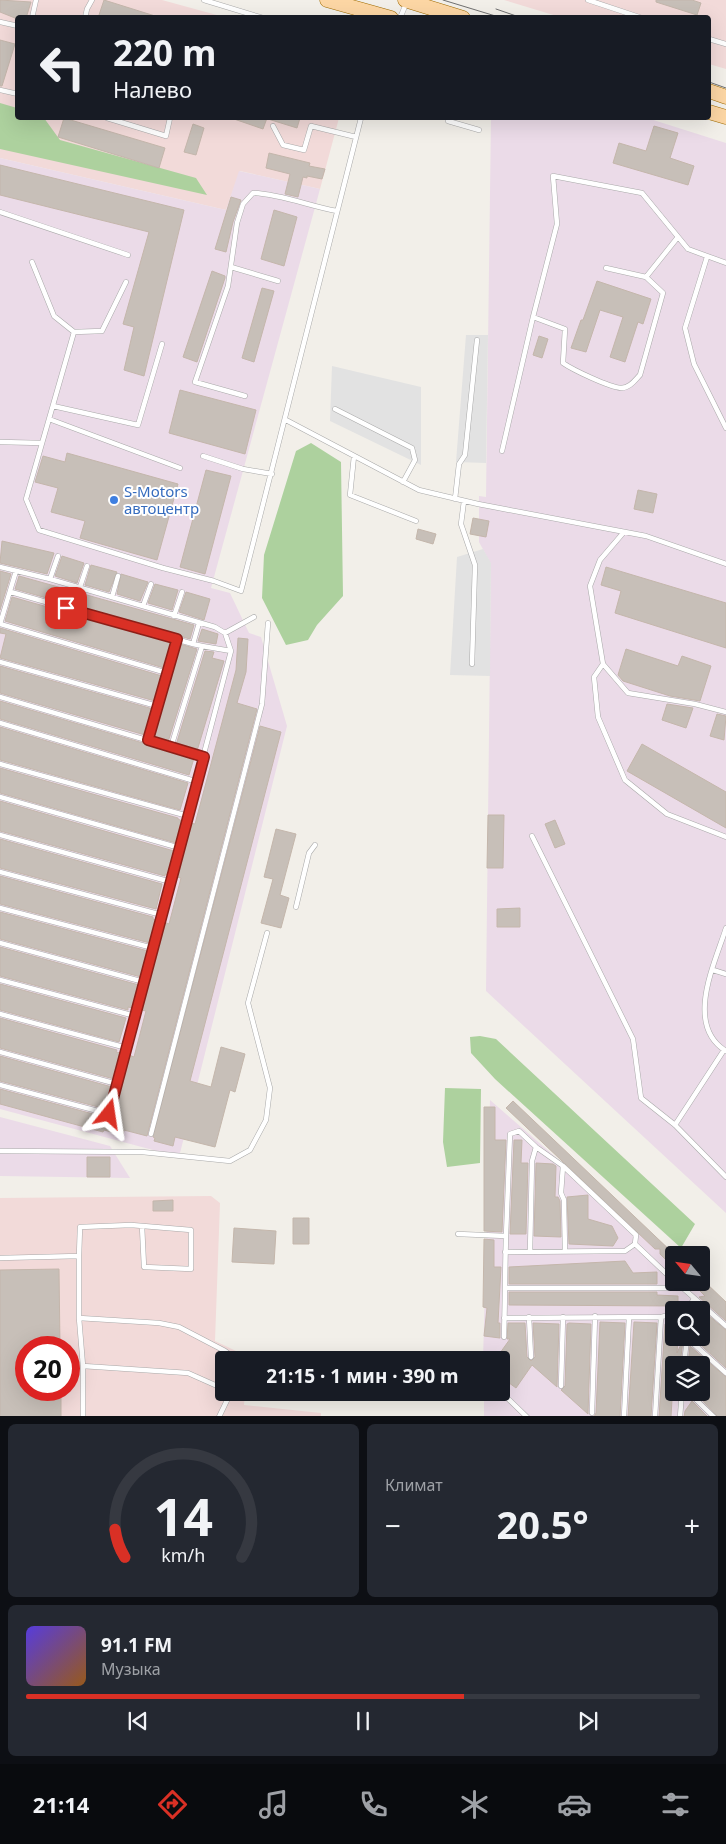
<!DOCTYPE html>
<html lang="ru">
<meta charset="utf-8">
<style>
body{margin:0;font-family:"Noto Sans",sans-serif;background:#242831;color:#f1f3f6;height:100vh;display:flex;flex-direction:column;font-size:19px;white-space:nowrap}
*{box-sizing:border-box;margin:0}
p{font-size:16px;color:#9ea1a6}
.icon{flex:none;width:28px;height:28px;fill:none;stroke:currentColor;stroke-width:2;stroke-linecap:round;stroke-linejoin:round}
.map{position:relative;height:1416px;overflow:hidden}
.sheet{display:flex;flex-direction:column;gap:8px;padding:8px;background:#0d0f14;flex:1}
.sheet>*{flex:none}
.top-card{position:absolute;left:15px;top:15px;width:696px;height:105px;border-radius:5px;box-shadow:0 5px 20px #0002;background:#171b24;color:#f1f3f6;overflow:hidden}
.needle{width:32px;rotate:299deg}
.tools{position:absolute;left:665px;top:1246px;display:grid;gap:10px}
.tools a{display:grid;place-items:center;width:45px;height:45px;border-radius:5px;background:#171b24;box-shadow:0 5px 20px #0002;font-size:25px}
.speed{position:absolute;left:15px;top:1336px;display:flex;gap:10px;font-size:25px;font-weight:700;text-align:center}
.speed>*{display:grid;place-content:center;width:65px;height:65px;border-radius:50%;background:#171b24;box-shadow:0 5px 20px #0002;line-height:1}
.speed .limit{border:8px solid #d22;background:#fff;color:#111}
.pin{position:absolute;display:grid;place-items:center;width:42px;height:42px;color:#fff;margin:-21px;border-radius:10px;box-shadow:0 2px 8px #0006}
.me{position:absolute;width:55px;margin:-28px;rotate:15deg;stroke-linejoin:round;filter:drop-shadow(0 0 4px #0008)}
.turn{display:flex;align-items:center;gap:18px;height:105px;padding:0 15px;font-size:22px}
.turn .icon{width:65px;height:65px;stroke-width:2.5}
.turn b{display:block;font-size:35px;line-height:42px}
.big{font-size:38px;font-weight:700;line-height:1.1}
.sheet .widget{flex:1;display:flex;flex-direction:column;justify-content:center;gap:8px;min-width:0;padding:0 18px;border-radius:8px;background:#242831}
.sheet .dial{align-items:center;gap:0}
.dial svg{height:130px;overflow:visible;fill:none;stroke:#363941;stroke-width:7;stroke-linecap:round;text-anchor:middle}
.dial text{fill:#f1f3f6;stroke:none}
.song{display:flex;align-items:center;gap:15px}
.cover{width:60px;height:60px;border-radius:8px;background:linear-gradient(135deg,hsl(250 70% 55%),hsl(30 70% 35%))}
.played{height:5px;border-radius:2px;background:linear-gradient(90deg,#d93025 65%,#363941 65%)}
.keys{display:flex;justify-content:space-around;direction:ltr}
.heat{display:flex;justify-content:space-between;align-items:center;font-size:28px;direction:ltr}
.sheet .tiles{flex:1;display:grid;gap:8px;grid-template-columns:1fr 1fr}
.widget:last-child{grid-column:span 2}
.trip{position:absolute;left:215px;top:1351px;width:295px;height:50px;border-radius:5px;background:#171b24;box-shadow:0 5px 20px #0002;font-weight:700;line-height:50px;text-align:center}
.menu{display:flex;height:80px;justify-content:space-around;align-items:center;background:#090b0e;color:#9ea1a6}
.menu .icon{width:35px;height:35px}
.menu .selected{color:#d93025}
.menu b{font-size:22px;color:#f1f3f6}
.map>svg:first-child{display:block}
.commercial{fill:#f2dad9;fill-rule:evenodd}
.industrial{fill:#ebdbe8;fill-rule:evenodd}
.forest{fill:#add19e}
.parking{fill:#e2e2e2}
.building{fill:#c7bfb8;stroke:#c4b6ab}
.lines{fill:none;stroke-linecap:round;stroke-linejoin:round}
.lane-casing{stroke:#a9a9a9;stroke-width:5.5}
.primary-casing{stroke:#a06b00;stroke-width:15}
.lane{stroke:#fff;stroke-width:4.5}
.primary{stroke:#fcd6a4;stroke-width:14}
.tram{stroke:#707070;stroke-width:1}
.route-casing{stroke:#8d1f18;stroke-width:12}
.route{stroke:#d93025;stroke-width:9}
.shop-dot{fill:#3f7fe0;stroke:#fff;stroke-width:2}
.labels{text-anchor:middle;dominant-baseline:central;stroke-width:4;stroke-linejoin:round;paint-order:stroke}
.shop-label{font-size:15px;fill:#366cbe;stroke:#fff;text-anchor:start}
</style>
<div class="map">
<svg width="726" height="1417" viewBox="0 0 726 1417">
<rect width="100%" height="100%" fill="#f2efe9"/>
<!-- commercial -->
<path class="commercial" d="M0,0H162L224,17L18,18V118H339L320,189L240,171L226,210L0,158Z
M504,0H726V69L709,64V18L560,17Z
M211,1196L220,1203L215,1341L236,1351L241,1360H224V1392L245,1393L244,1405L321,1413V1416H0V1198ZM26,1348H69V1390H26Z"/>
<!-- industrial -->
<path class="industrial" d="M491,118H647L726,143V1213L486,991L491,564L479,542V496L486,497Z
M0,158L226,210L239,171L320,189L211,588L230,593L249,633L261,637L287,726L179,1157L0,1109Z
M490,1100L674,1260V1282L699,1283L726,1306V1416H484V1393L501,1392V1360H483ZM674,1310H701V1338H674ZM674,1365H701V1392H674Z
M0,1117L110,1146L130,1178L0,1176Z"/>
<!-- forest -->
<path class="forest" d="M0,103L17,108L18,118H44L60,140L196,178L207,195L0,149Z
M311,443L341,462L343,596L317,625L308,640L286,645L262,598L264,555L296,451Z
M480,1036L496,1039L695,1224L681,1248L495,1079L471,1053L470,1037Z
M445,1088L481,1089L480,1163L447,1167L443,1142Z"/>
<!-- parking -->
<path class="parking" d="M466,335H488L486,463L456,462Z
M332,366L421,387V465L330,421Z
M483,549L491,563L490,676L450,675L457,557Z"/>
<!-- building -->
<path class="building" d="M0,0L31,2L26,18H15L0,12Z
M104,0L155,16V18H98Z
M656,0H692L701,3L697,15L656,2Z
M0,40L15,44L2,86H0Z
M64,118L165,148L159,168L58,137Z
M235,118H267L263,129L234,119Z
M269,118H300L297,128L268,119Z
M193,124L204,128L196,155L184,152Z
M654,126L678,133L670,158L694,166L688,185L613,163L619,143L646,151Z
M269,153L310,163L309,166L325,169L322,179L307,176V178L303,177L298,197L285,194L290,174L266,168Z
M0,165L184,210L144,376L124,370L134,327L123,324L149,232L0,195Z
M231,197L241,200L233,222L226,252L215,249Z
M274,210L297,217L284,266L261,259Z
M212,271L225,276V278L197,362L183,357Z
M597,281L651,299L643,324L638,322L625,362L610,357L623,317L600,310L586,352L571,348L581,320H583Z
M262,288L274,291L254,362L242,358Z
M539,336L548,339L542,358L533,355Z
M180,390L256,410L245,454L169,433Z
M67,453L178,484L157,560L80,538L85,521L51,512L58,488L35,482L43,456L65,462Z
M206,470L231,476L205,574L180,567Z
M638,490L657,494L653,513L634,509Z
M473,518L489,521L486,537L470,534Z
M418,529L436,534L433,544L416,539Z
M2,541L54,553L47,574L0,563Z
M62,556L84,563L77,583L55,576Z
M91,565L117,572L109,592L85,585Z
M606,567L726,603V648L615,613L621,591L601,585Z
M0,571L11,574L0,610Z
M121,574L148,582L140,601L117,594Z
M19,576L194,625L190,639L15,589Z
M155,584L178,590L172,610L148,603Z
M186,592L210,599L204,620L179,612Z
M12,597L172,642L164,668L5,621Z
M0,628L162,676L155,701L0,658L6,634L0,633Z
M202,629L218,634L216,644L198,641Z
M238,638L248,639L246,672L237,703L257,709L147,1136L124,1130L123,1135L104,1130L103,1132L0,1104V1089L108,1118L113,1115L129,1055L134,1057L146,1011L141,1010L164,922L169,924L181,878L176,877L190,823L195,824L236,670Z
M180,644L197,649L168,742L153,738Z
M626,649L678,666L682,656L711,666L700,701L670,696L623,681L618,675Z
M205,651L214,652L212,658L224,661L197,751L176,745Z
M0,666L153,709L145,735L0,693Z
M0,701L194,758L189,775L0,719Z
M667,704L693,708L686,728L662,720Z
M717,714L726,716L724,740L710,736Z
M260,726L281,732L190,1081L211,1087L221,1047L245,1054L235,1092L230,1090L215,1147L175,1137L173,1146L154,1141L155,1138L153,1137Z
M0,727L188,783L180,810L0,760Z
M642,744L726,792V828L627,771Z
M0,768L178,818V819L182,821L176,843L0,793Z
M0,801L174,851L168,875L165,874V876L0,831Z
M488,815H504L503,868H487Z
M555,820L565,844L555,848L545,824Z
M276,829L296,834L280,895L289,898L281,928L261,923L273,879L264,877Z
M0,839L162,884L156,909L0,868Z
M0,876L153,917V919L156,920L150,943L0,904Z
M520,908V927H497V909Z
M0,912L148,951L141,977L0,939Z
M0,947L139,985L133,1008L128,1007V1010L0,976Z
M0,984L126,1018L119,1042L0,1010Z
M0,1018L117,1050L116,1052L121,1053L114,1079L0,1048Z
M0,1056L112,1087L106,1109L0,1081Z
M513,1101L675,1255L668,1262L660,1254V1249H655L506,1108Z
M484,1107H495V1140H506L502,1232L484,1231Z
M514,1140H522L521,1163H528L526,1234H510Z
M87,1157H110V1177H87Z
M536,1163L553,1164L556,1166L555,1197H558L560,1201L561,1237L534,1236Z
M588,1195V1219L612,1226L618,1238L613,1246L569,1244L567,1197Z
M173,1200V1211H153V1201Z
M293,1218H309V1244H293Z
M234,1228L276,1231L274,1264L232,1262Z
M484,1239L494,1240V1267H501L498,1323H500V1338L484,1336L487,1308L483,1307Z
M625,1261L633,1273L657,1272V1284H509V1267Z
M59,1269L60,1348H26V1390H61V1417H0V1270Z
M691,1282H705L726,1302V1321L699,1297L705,1296Z
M509,1292H657V1295L678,1296V1306L509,1305Z
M696,1305L726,1330V1368L693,1338H701V1310H694Z
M600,1322L625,1323L620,1417H594L596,1413Z
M634,1322L657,1323L651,1417H628Z
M508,1323H525L527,1357L531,1361L535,1357L533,1323L559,1324L557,1387L532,1365L516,1388L501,1377V1360H495L510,1339H507Z
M569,1323L591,1324L588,1414L561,1390L565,1386L567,1324Z
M665,1324H674V1338H678L677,1353L683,1340L680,1365H674L671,1417H659Z
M690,1346L726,1377V1417H718L701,1399V1365H688Z
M692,1401L708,1417H684L685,1411Z"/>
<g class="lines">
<!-- lane casing -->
<g class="lane-casing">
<path id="lane" d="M204,0L263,18
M588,0L642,18
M32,18L36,0
M85,18L87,9L92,0
M400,18L406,4
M0,22L18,26
M709,39L726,44
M0,90L18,94
M107,118L166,136L170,118
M448,118V121L479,130
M273,126L283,145L304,150L311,126L356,137
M0,212L128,255
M707,257L685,328L694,364L726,428
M32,262L54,316L74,332L102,331L126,282
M231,267L278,281
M646,277L678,237
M533,317L565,329L563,363C573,370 609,387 621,388C630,388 635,380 640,375L663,293L646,277L606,268
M74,332L26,499L39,530L163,568L214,581L241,591L361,118
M245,396L195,382L228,286L237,223L243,204L253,193C281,194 309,206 337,211
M53,406L138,425L162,344
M335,409L412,448L415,460L403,482
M49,419L180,468
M286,420L419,490L478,504L646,536L726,564
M0,442L42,443
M502,451L533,317L557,224L553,176L642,193L688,249L726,263
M203,456L243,469L272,474
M354,456L350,495L416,521
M455,499L459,464L465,455L477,340
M464,501L461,524L475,565L472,664
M624,532L600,560L590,586L603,664L628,693L695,704L726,712
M0,567L50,579L215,627L225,633L231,651L109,1114L0,1085
M16,571L0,624L167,673
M50,579L58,556
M80,587L87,566
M11,592L193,644
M112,597L118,576
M143,606L151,584
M174,616L182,592
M225,633L254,617
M202,646L231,651
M0,662L157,706
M603,664L594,677L598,717L625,780L667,814L726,837
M0,697L204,757
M0,723L198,782
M148,740L177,639
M171,747L202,646L193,644L199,623
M0,764L188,816
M0,797L180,848
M0,835L171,882
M532,836L633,1039L641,1098L675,1125L726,1177
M0,872L162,915
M296,907L309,853L315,845
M0,908L153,948
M726,928C715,963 684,1025 726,1051
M0,943L144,982
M713,970L726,974
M0,980L135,1016
M0,1014L127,1048
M0,1052L117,1084
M675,1125L724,1050
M151,1134L262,704L268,623
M0,1151L142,1152L230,1161L250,1150L266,1120L270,1088L248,1003L267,933
M563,1166L561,1193L564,1200L565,1251
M458,1234L506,1236
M635,1244L674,1281
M530,1252L532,1161L536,1147
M79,1256L80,1227L131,1225L191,1230V1269L144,1267L142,1226
M0,1258L79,1256V1318L159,1323L179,1327L225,1351L232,1356L234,1360
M676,1282L726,1326
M505,1288H681
M688,1310L694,1298
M529,1317L531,1357
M79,1318L83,1366
M504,1318L661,1317L674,1314
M504,1337C505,1303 505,1270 506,1236L510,1134L519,1131L536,1147L563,1166L636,1235L635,1244L625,1251L505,1252
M687,1338L726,1373
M684,1365L687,1338
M561,1386L563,1317
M501,1392L527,1417
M688,1392L714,1417
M592,1413L595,1316
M83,1417V1366L188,1373L224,1389
M219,1417L231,1392
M624,1417L629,1317
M655,1417L661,1317
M680,1417L682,1392"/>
</g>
<!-- primary casing -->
<g class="primary-casing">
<path id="primary" d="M327,0L391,18
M405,0L463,18
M709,91L726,97
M709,112L726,117"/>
</g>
<!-- lane -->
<use href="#lane" class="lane"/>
<!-- primary -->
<use href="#primary" class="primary"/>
<!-- tram -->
<path class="tram" d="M443,0L502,18
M496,9L522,18
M709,82L726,88"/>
</g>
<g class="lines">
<!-- route casing -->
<g class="route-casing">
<path id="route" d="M66,608L177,639L148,740L204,757L109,1114"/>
</g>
<!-- route -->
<use href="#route" class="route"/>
</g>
<!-- markers -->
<circle class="shop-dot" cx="114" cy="500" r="5"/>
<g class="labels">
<!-- shop labels -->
<g class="shop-label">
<text x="124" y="491">S-Motors<tspan x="124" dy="17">автоцентр</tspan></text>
</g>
</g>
</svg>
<div class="tools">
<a><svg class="needle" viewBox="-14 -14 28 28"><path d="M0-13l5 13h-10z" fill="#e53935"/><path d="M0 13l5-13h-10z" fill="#9ea1a6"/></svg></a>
<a><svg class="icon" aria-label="search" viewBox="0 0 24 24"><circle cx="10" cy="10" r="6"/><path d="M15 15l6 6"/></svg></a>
<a><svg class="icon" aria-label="layers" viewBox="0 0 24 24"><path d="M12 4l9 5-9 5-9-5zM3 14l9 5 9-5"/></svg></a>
</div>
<div class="speed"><div class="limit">20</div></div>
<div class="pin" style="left:66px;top:608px;background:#d93025"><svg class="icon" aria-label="arrive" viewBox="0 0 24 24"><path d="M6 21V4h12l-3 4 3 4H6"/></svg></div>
<svg class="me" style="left:109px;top:1114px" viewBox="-20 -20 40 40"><path d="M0-17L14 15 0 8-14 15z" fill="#d93025" stroke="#fff" stroke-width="4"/></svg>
<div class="trip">21:15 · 1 мин · 390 m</div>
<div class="top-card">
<div class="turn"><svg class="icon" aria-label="left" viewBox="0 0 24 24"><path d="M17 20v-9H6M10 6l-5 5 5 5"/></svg><div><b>220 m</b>Налево</div></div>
</div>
</div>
<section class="sheet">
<div class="tiles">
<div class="widget dial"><svg viewBox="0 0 100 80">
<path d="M14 69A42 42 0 1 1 86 69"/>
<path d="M14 69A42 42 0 0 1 8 52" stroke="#d93025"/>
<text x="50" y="56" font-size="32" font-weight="700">14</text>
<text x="50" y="72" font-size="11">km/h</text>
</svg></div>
<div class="widget"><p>Климат</p>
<div class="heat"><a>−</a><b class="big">20.5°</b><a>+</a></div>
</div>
<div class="widget">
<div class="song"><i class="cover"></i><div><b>91.1 FM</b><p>Музыка</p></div></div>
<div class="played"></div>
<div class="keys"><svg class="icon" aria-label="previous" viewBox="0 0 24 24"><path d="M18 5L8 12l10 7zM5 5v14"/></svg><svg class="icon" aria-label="pause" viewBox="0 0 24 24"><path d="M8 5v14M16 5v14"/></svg><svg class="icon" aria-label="next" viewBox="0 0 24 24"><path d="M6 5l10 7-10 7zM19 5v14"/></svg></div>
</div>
</div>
</section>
<nav class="menu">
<b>21:14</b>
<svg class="icon selected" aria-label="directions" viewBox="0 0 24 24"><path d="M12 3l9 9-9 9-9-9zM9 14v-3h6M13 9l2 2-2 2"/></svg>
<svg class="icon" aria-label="music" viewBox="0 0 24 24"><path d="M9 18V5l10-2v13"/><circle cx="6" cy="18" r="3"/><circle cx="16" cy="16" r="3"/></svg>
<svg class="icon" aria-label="phone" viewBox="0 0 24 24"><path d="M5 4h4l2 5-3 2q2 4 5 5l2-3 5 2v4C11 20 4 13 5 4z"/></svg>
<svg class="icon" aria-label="climate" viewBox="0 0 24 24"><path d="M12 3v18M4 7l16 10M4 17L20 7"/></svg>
<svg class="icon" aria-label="car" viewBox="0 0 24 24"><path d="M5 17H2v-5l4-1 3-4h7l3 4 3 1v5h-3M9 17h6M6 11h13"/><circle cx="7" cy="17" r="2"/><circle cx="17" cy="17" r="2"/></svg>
<svg class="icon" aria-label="filters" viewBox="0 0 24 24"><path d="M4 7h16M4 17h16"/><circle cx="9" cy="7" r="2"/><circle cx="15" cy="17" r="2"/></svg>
</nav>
